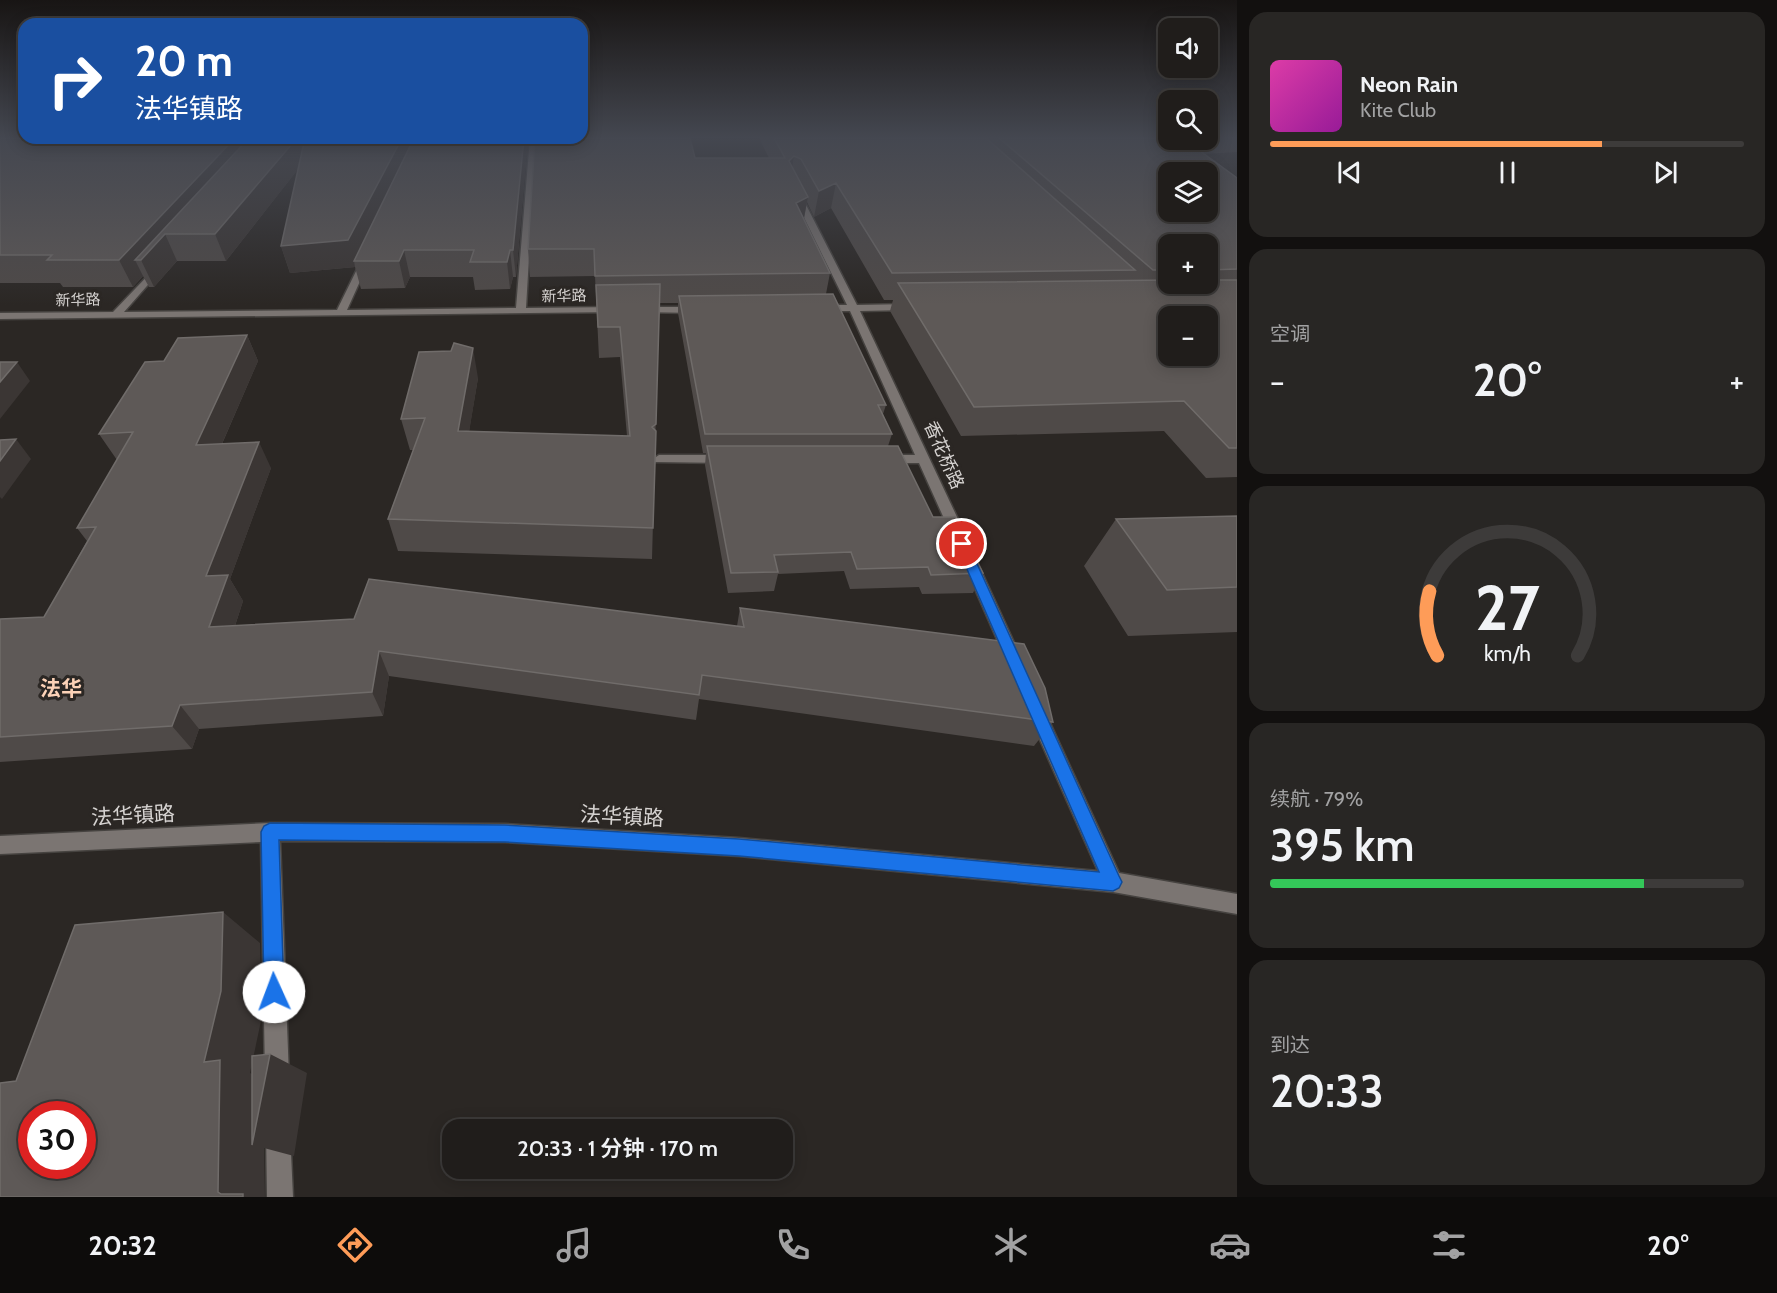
<!DOCTYPE html>
<html lang="zh">
<meta charset="utf-8">
<style>
body{margin:0;font-family:Cabin,"Noto Sans SC",sans-serif;background:#282624;color:#f1f3f6;height:100vh;display:flex;flex-direction:column;font-size:22px;white-space:nowrap}
*{box-sizing:border-box;margin:0}
p{font-size:20px;color:#a2a2a3}
.icon{flex:none;width:33px;height:33px;fill:none;stroke:currentColor;stroke-width:2;stroke-linecap:round;stroke-linejoin:round}
.map{position:relative;flex:1;overflow:hidden}
.side{display:flex;flex-direction:column;gap:12px;padding:12px;background:#12100f;width:540px}
.side>*{flex:none}
.top-card{position:absolute;left:18px;top:18px;width:570px;height:126px;border-radius:18px;box-shadow:0 3px 15px #0003,0 0 0 2px #3d3b3a;background:#1a4fa0;color:#fff;overflow:hidden}
.buttons{position:absolute;left:1158px;top:18px;display:grid;gap:12px}
.buttons a{display:grid;place-items:center;width:60px;height:60px;border-radius:12px;background:#201d1b;box-shadow:0 3px 15px #0003,0 0 0 2px #3d3b3a;font-size:30px}
.speed{position:absolute;left:18px;top:1101px;display:flex;gap:12px;font-size:30px;font-weight:700;text-align:center}
.speed>*{display:grid;place-content:center;width:78px;height:78px;border-radius:50%;background:#201d1b;box-shadow:0 3px 15px #0003,0 0 0 2px #3d3b3a;line-height:1}
.speed .limit{border:9px solid #d22;background:#fff;color:#111}
.pin{position:absolute;display:grid;place-items:center;width:51px;height:51px;color:#fff;margin:-26px;border:3px solid #fff;border-radius:50%;box-shadow:0 2px 6px #0007}
.me{position:absolute;width:66px;margin:-33px;rotate:358deg;stroke-linejoin:round;filter:drop-shadow(0 0 4px #0008)}
.turn{display:flex;align-items:center;gap:21px;height:126px;padding:0 18px;font-size:27px}
.turn .icon{width:78px;height:78px;stroke-width:2.5}
.turn b{display:block;font-size:42px;line-height:51px}
.big{font-size:45px;font-weight:600;line-height:1.1}
.side .tile{flex:1;display:flex;flex-direction:column;justify-content:center;gap:9px;min-width:0;padding:0 21px;border-radius:18px;background:#282624}
.side .dial{align-items:center;gap:0}
.dial svg{height:156px;overflow:visible;fill:none;stroke:#3d3b3a;stroke-width:7;stroke-linecap:round;text-anchor:middle}
.dial text{fill:#f1f3f6;stroke:none}
.song{display:flex;align-items:center;gap:18px}
.cover{width:72px;height:72px;border-radius:9px;background:linear-gradient(135deg,hsl(320 70% 55%),hsl(300 70% 35%))}
.played{height:6px;border-radius:3px;background:linear-gradient(90deg,#fe9c58 70%,#3d3b3a 70%)}
.keys{display:flex;justify-content:space-around;direction:ltr}
.heat{display:flex;justify-content:space-between;align-items:center;font-size:33px;direction:ltr}
.charge{height:9px;border-radius:4px;background:linear-gradient(90deg,#34c759 79%,#3d3b3a 0)}
.trip{position:absolute;left:442px;top:1119px;width:351px;height:60px;border-radius:18px;background:#201d1b;box-shadow:0 3px 15px #0003,0 0 0 2px #3d3b3a;font-weight:600;line-height:60px;text-align:center}
.dock{display:flex;height:96px;justify-content:space-around;align-items:center;background:#0d0c0b;color:#a2a2a3}
.dock .icon{width:42px;height:42px}
.dock .selected{color:#fe9c58}
.dock b{font-size:27px;color:#f1f3f6}
main{display:flex;flex:1;min-height:0}
.map>svg:first-child{display:block}
.lines{fill:none;stroke-linecap:round;stroke-linejoin:round}
.minor-casing{stroke:#464340;stroke-width:3}
.minor{fill:#7b7572;fill-rule:evenodd}
.wall{fill:#4f4a48;fill-rule:evenodd}
.shaded-wall{fill:#3b3634}
.building{fill:#5e5957;stroke:#706c6a;stroke-width:1.5;fill-rule:evenodd}
.route{fill:#1a73e8;stroke:#114b97;stroke-width:1.5}
.labels{text-anchor:middle;dominant-baseline:central;stroke-width:6;stroke-linejoin:round;paint-order:stroke}
.far-street-label{font-size:15px;fill:#d6d3d1;stroke:#2b2724}
.street-label{font-size:18px;fill:#d6d3d1;stroke:#2b2724}
.quarter-label{font-size:21px;font-weight:bold;fill:#fcd2b7;stroke:#2b2724}
.near-street-label{font-size:21px;fill:#d6d3d1;stroke:#2b2724}
</style>
<main>
<div class="map">
<svg width="1237" height="1197" viewBox="0 0 1237 1197">
<rect width="100%" height="100%" fill="#2b2724"/>
<g class="lines">
<!-- minor casing -->
<g class="minor-casing">
<path id="minor" d="M530,138H536L526,308L616,307L619,308V312L0,319V313L113,312L158,265L161,266V270L124,312L337,310L362,259L366,256L370,259L347,310L516,308Z
M797,193L801,195L857,305L910,304L915,307L910,310L860,311L965,534L963,537H953L951,534L919,463H886L880,459L886,455H915L850,311H820L815,308L820,305H847L793,195Z
M640,307H697L702,310L697,313L637,312V308Z
M659,455H727L733,459L727,463L655,462L653,459Z
M971,559L978,564L1022,660L1020,665L1014,667L1008,665L1006,660L964,564Z
M1038,708L1044,710L1119,873L1237,894V914L1113,892L739,856L505,842L280,841L289,1077L285,1085L277,1089L269,1085L265,1077L261,842L0,854V836L270,823L505,824L739,838L1098,871L1029,715L1032,710Z
M278,1119L287,1122L290,1131L293,1197H267L266,1131L269,1122Z"/>
</g>
<!-- minor -->
<use href="#minor" class="minor"/>
</g>
<!-- wall -->
<path class="wall" d="M0,138H528L516,277H513L510,289L475,290L473,277H410L405,288L361,289L355,267L290,273L281,246L298,169L226,261H177L154,287H149L143,276L133,287H63L60,283H0Z
M759,138H1168V140H1208V138H1237V152L1204,154L1237,178V477L1206,478L1164,431L961,436L890,311L893,300H884L831,208L814,217L807,202L804,219L830,273L826,294L886,405L883,414L892,434L888,446L933,517L983,573L973,593L922,594L919,587L850,589L844,571L778,574L774,591L728,593L705,465L706,453H703L678,313V303H659L652,559L398,551L388,519L413,450H410L401,419L478,378L469,431L627,436L620,357L599,358L595,276L530,277L528,249L695,158H769ZM1168,244H1208V284H1168Z
M247,335L258,361L222,444L271,468L230,579L243,601L235,626H737L740,608L1053,722L1034,746L699,699L696,720L389,676L383,716L199,729L192,749L0,762V619L44,617L87,541L77,528L117,460L99,434L164,361Z
M1237,516V632L1128,636L1084,566L1116,519Z"/>
<!-- shaded-wall -->
<path class="shaded-wall" d="M235,138H239L246,158L165,234L177,261L154,287L141,260H135L143,276L133,287L119,260Z
M297,138H311L314,149L226,261L215,234Z
M402,138H418L354,261L355,267L290,273L281,246Z
M524,138H528L516,277L513,250Z
M794,156L790,180L789,161Z
M836,183L831,208L814,217L819,191Z
M808,197L803,222L796,203Z
M404,250L410,277L405,288L399,261Z
M510,250L513,277L510,289L507,262Z
M247,335L258,361L210,471L196,445Z
M473,348L478,378L464,463L458,431Z
M17,362L30,381L0,419V382Z
M16,439L31,459L2,499L0,497V461Z
M259,442L271,468L230,579L243,601L226,653L209,627L206,576Z
M379,651L389,676L383,716L372,692Z
M180,705L199,729L192,749L172,726Z
M223,912L260,943L262,1016L250,1073L263,1079L270,1054L307,1073L294,1156L264,1148L265,1197H267H243L221,1194L218,1192L204,1062Z"/>
<!-- building -->
<path class="building" d="M0,138H235L119,260H47L52,255H0Z
M249,138H297L215,234H165L141,260H135Z
M305,138H402L348,240L281,246Z
M414,138H524L513,250H510L507,262H470L474,250H404L399,261H354Z
M535,138H690L695,158H785L774,138H986L1135,270L892,273L836,183L819,191L801,159L794,156L789,161L808,197L796,203L830,273L595,276L594,249H528Z
M999,138H1168V140H1185L1237,178V269L1208,270V244H1168V270H1153ZM1168,172H1208V212H1168Z
M1168,280V284H1208V280H1237V448H1229L1184,401L974,407L898,283ZM1168,316H1208V356H1168Z
M660,284L656,424L652,427L656,431L653,528L388,519L425,418L401,419L419,352L451,351L454,343L473,348L458,431L630,436L620,327H598L596,285Z
M833,294L886,405H878L892,434H705L679,296Z
M247,335L196,445L259,442L206,576L228,575L209,627L354,619L369,579L744,627L740,608L1024,644L1045,688L1053,722L702,675L699,695L379,651L372,692L180,705L172,726L0,737V619L44,617L96,527L77,528L133,432L99,434L145,362L164,361L178,338Z
M0,362H17L0,382Z
M16,439L0,461V440Z
M707,446H898L933,517H955L983,573L931,575L928,567L857,569L851,552L774,555L778,572L731,573Z
M1237,516V587L1167,590L1116,519Z
M223,912L221,991L204,1062L220,1060L218,1192L221,1194H243V1197H0V1083L16,1081L75,925ZM32,1114H82V1166H32Z
M270,1054L252,1145V1056Z"/>
<!-- sky -->
<linearGradient id="sky" x2="0" y2="1"><stop stop-color="#181514"/><stop offset="0.45" stop-color="#444750"/><stop offset="1" stop-color="#444750" stop-opacity="0"/></linearGradient>
<rect width="1237" height="305" fill="url(#sky)"/>
<!-- route -->
<path class="route" d="M962,539L968,544L1119,876L1122,882L1119,888L1113,891L739,856L505,842L279,840L284,992L281,999L274,1001L267,999L264,992L261,832L264,826L270,823L505,825L739,839L1099,872L956,544Z"/>
<g class="labels">
<!-- far-street labels -->
<g class="far-street-label">
<text transform="translate(564 296) rotate(-1)">新华路</text>
<text transform="translate(78 300) rotate(-1)">新华路</text>
</g>
<!-- street labels -->
<g class="street-label">
<text transform="translate(944 455) rotate(66)">香花桥路</text>
</g>
<!-- quarter labels -->
<g class="quarter-label">
<text x="61" y="688">法华</text>
</g>
<!-- near-street labels -->
<g class="near-street-label">
<text transform="translate(133 815) rotate(-3)">法华镇路</text>
<text transform="translate(622 816) rotate(3)">法华镇路</text>
</g>
</g>
</svg>
<div class="buttons">
<a><svg class="icon" aria-label="sound" viewBox="0 0 24 24"><path d="M4 9h4l5-4v14l-5-4H4zM17 9q2 3 0 6"/></svg></a>
<a><svg class="icon" aria-label="search" viewBox="0 0 24 24"><circle cx="10" cy="10" r="6"/><path d="M15 15l6 6"/></svg></a>
<a><svg class="icon" aria-label="layers" viewBox="0 0 24 24"><path d="M12 4l9 5-9 5-9-5zM3 14l9 5 9-5"/></svg></a>
<a>+</a>
<a>−</a>
</div>
<div class="speed"><div class="limit">30</div></div>
<div class="pin" style="left:962px;top:544px;background:#d93025"><svg class="icon" aria-label="arrive" viewBox="0 0 24 24"><path d="M6 21V4h12l-3 4 3 4H6"/></svg></div>
<svg class="me" style="left:274px;top:992px" viewBox="-20 -20 40 40"><circle r="19" fill="#fff"/><path d="M0-13L10 11 0 6-10 11z" fill="#1a73e8"/></svg>
<div class="trip">20:33 · 1 分钟 · 170 m</div>
<div class="top-card">
<div class="turn"><svg class="icon" aria-label="right" viewBox="0 0 24 24"><path d="M7 20v-9h11M14 6l5 5-5 5"/></svg><div><b>20 m</b>法华镇路</div></div>
</div>
</div>
<section class="side">
<div class="tile">
<div class="song"><i class="cover"></i><div><b>Neon Rain</b><p>Kite Club</p></div></div>
<div class="played"></div>
<div class="keys"><svg class="icon" aria-label="previous" viewBox="0 0 24 24"><path d="M18 5L8 12l10 7zM5 5v14"/></svg><svg class="icon" aria-label="pause" viewBox="0 0 24 24"><path d="M8 5v14M16 5v14"/></svg><svg class="icon" aria-label="next" viewBox="0 0 24 24"><path d="M6 5l10 7-10 7zM19 5v14"/></svg></div>
</div>
<div class="tile"><p>空调</p>
<div class="heat"><a>−</a><b class="big">20°</b><a>+</a></div>
</div>
<div class="tile dial"><svg viewBox="0 0 100 80">
<path d="M14 69A42 42 0 1 1 86 69"/>
<path d="M14 69A42 42 0 0 1 10 36" stroke="#fe9c58"/>
<text x="50" y="56" font-size="32" font-weight="700">27</text>
<text x="50" y="72" font-size="11">km/h</text>
</svg></div>
<div class="tile"><p>续航 · 79%</p><b class="big">395 km</b><div class="charge"></div></div>
<div class="tile"><p>到达</p><b class="big">20:33</b></div>
</section>
</main>
<nav class="dock">
<b>20:32</b>
<svg class="icon selected" aria-label="directions" viewBox="0 0 24 24"><path d="M12 3l9 9-9 9-9-9zM9 14v-3h6M13 9l2 2-2 2"/></svg>
<svg class="icon" aria-label="music" viewBox="0 0 24 24"><path d="M9 18V5l10-2v13"/><circle cx="6" cy="18" r="3"/><circle cx="16" cy="16" r="3"/></svg>
<svg class="icon" aria-label="phone" viewBox="0 0 24 24"><path d="M5 4h4l2 5-3 2q2 4 5 5l2-3 5 2v4C11 20 4 13 5 4z"/></svg>
<svg class="icon" aria-label="climate" viewBox="0 0 24 24"><path d="M12 3v18M4 7l16 10M4 17L20 7"/></svg>
<svg class="icon" aria-label="car" viewBox="0 0 24 24"><path d="M5 17H2v-5l4-1 3-4h7l3 4 3 1v5h-3M9 17h6M6 11h13"/><circle cx="7" cy="17" r="2"/><circle cx="17" cy="17" r="2"/></svg>
<svg class="icon" aria-label="filters" viewBox="0 0 24 24"><path d="M4 7h16M4 17h16"/><circle cx="9" cy="7" r="2"/><circle cx="15" cy="17" r="2"/></svg>
<b>20°</b>
</nav>
